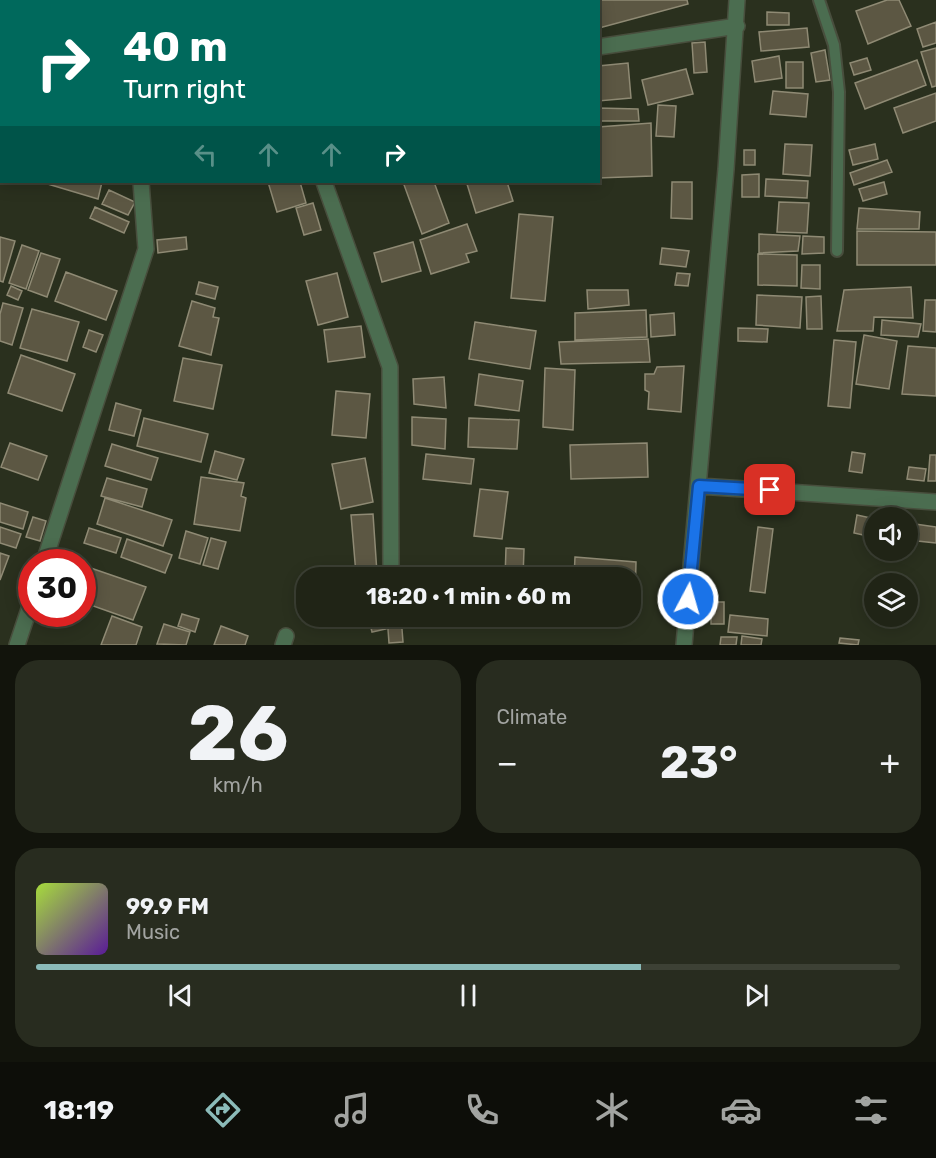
<!DOCTYPE html>
<meta charset="utf-8">
<style>
body{margin:0;font-family:Rubik,sans-serif;background:#282c1f;color:#f1f3f6;height:100vh;display:flex;flex-direction:column;font-size:22px;white-space:nowrap}
*{box-sizing:border-box;margin:0}
p{font-size:20px;color:#a2a4a1}
.icon{flex:none;width:33px;height:33px;fill:none;stroke:currentColor;stroke-width:2;stroke-linecap:round;stroke-linejoin:round}
.map{position:relative;height:645px;overflow:hidden}
.side{display:flex;flex-direction:column;gap:15px;padding:15px;background:#12140c;flex:1}
.side>*{flex:none}
.top-card{position:absolute;left:0px;top:0px;width:600px;height:183px;box-shadow:0 3px 15px #0003,0 0 0 2px #3d4135;background:#00695c;color:#fff;overflow:hidden}
.controls{position:absolute;left:864px;top:507px;display:grid;gap:12px}
.controls a{display:grid;place-items:center;width:54px;height:54px;border-radius:50%;background:#202416;box-shadow:0 3px 15px #0003,0 0 0 2px #3d4135;font-size:30px}
.speed{position:absolute;left:18px;top:549px;display:flex;gap:12px;font-size:30px;font-weight:700;text-align:center}
.speed>*{display:grid;place-content:center;width:78px;height:78px;border-radius:50%;background:#202416;box-shadow:0 3px 15px #0003,0 0 0 2px #3d4135;line-height:1}
.speed .limit{border:9px solid #d22;background:#fff;color:#111}
.pin{position:absolute;display:grid;place-items:center;width:51px;height:51px;color:#fff;margin:-26px;border-radius:12px;box-shadow:0 3px 9px #0006}
.me{position:absolute;width:66px;margin:-33px;rotate:6deg;stroke-linejoin:round;filter:drop-shadow(0 0 4px #0008)}
.turn{display:flex;align-items:center;gap:21px;height:126px;padding:0 24px;font-size:27px}
.turn .icon{width:78px;height:78px;stroke-width:2.5}
.turn b{display:block;font-size:42px;line-height:51px}
.lanes{display:flex;align-items:center;height:57px;padding:0 24px;background:#0003;justify-content:center;gap:30px;direction:ltr}
.lanes .off{opacity:.35}
.big{font-size:45px;font-weight:700;line-height:1.1}
.side .card{flex:1;display:flex;flex-direction:column;justify-content:center;gap:9px;min-width:0;padding:0 21px;border-radius:24px;background:#282c1f}
.side .dial{align-items:center;gap:0}
.dial b{font-size:78px;line-height:1}
.song{display:flex;align-items:center;gap:18px}
.cover{width:72px;height:72px;border-radius:9px;background:linear-gradient(135deg,hsl(80 70% 55%),hsl(270 70% 35%))}
.played{height:6px;border-radius:3px;background:linear-gradient(90deg,#8bbbb9 70%,#3d4135 70%)}
.keys{display:flex;justify-content:space-around;direction:ltr}
.heat{display:flex;justify-content:space-between;align-items:center;font-size:33px;direction:ltr}
.side .tiles{flex:1;display:grid;gap:15px;grid-template-columns:1fr 1fr}
.card:last-child{grid-column:span 2}
.trip{position:absolute;left:296px;top:567px;width:345px;height:60px;border-radius:24px;background:#202416;box-shadow:0 3px 15px #0003,0 0 0 2px #3d4135;font-weight:700;line-height:60px;text-align:center}
.dock{display:flex;height:96px;justify-content:space-around;align-items:center;background:#0d0e09;color:#a2a4a1}
.dock .icon{width:42px;height:42px}
.dock .on{color:#8bbbb9}
.dock b{font-size:27px;color:#f1f3f6}
.map>svg:first-child{display:block}
.building{fill:#5c5743;stroke:#8f8a74;stroke-width:1.5}
.lines{fill:none;stroke-linecap:round;stroke-linejoin:round}
.service-casing{stroke:#484e3d;stroke-width:14}
.minor-casing{stroke:#484e3d;stroke-width:18}
.service{stroke:#4b6d50;stroke-width:10}
.minor{stroke:#4b6d50;stroke-width:15}
.route-casing{stroke:#114b97;stroke-width:15}
.route{stroke:#1a73e8;stroke-width:10}
</style>
<div class="map">
<svg width="936" height="645" viewBox="0 0 936 645">
<rect width="100%" height="100%" fill="#2a301e"/>
<!-- building -->
<path class="building" d="M591,0H687L688,4L599,28L598,2Z
M887,0H899L911,26L868,44L856,11Z
M767,12L789,13V25H767Z
M936,22V43L923,47L917,29Z
M807,28L809,47L761,51L759,32Z
M705,42L707,72L694,73L692,43Z
M936,48V86L932,87L921,52Z
M825,50L830,80L816,82L811,53Z
M779,56L782,78L755,82L752,61Z
M867,58L871,70L854,75L850,63Z
M917,60L926,85L865,109L855,83Z
M786,62H803V88H786Z
M628,63L631,98L598,101V66Z
M686,69L693,94L648,105L642,80Z
M773,91L808,94L806,117L770,114Z
M936,93V121L903,133L894,108Z
M658,105L676,106L674,137L656,136Z
M598,108L638,109L639,121H598Z
M651,123L652,176L598,178V127Z
M785,144L812,145L810,176L783,174Z
M875,144L878,159L853,165L849,150Z
M744,150H755V165H744Z
M887,160L892,172L854,185L850,173Z
M759,174V197H742V175Z
M766,179L808,181L807,198L765,196Z
M41,182H102L98,199Z
M268,182H300L306,203L277,212Z
M403,182H434L449,223L422,234Z
M476,182H507L513,201L476,213L467,184Z
M672,182H692V219L671,218Z
M884,182L887,194L863,201L859,189Z
M109,190L135,202L128,215L102,204Z
M779,202L809,203L807,233L777,232Z
M313,203L321,230L304,235L296,208Z
M95,207L129,222L124,233L90,218Z
M859,208L920,212L919,229H857Z
M519,214L553,217L545,301L511,298Z
M467,224L477,251L466,254L469,262L431,274L420,240Z
M857,231L936,232V265H857Z
M759,234L800,236L798,251L759,253Z
M803,236L824,237V253L802,254Z
M0,237L15,241L3,282L0,281Z
M186,237L187,249L158,253L157,240Z
M413,242L421,271L382,282L374,253Z
M22,245L39,251L26,289L9,283Z
M662,248L689,251L686,267L660,264Z
M41,253L60,259L47,297L28,290Z
M758,254L797,255V286L758,285Z
M802,265H820V289L801,288Z
M66,272L117,291L106,320L55,301Z
M337,273L348,317L318,325L306,281Z
M677,273L690,274L688,286L675,285Z
M199,282L218,287L215,299L196,294Z
M11,286L22,291L18,300L7,295Z
M911,287L913,318L874,317L873,331H837L844,290Z
M587,290H628L629,305L588,309Z
M757,295L802,297L800,328L756,325Z
M821,296L822,329H807L806,297Z
M925,300H936V332L923,331Z
M192,301L215,308L213,317L219,318L211,355L179,346Z
M3,303L23,308L12,345L0,341V314Z
M32,309L79,322L67,361L20,348Z
M646,310L647,337L575,340V313Z
M674,313L675,335L651,337L650,315Z
M882,320L921,324L918,337L881,335Z
M475,322L536,331L530,369L469,359Z
M361,326L365,357L328,362L324,330Z
M738,328L768,329L767,342L738,341Z
M89,330L103,335L96,352L83,347Z
M864,335L897,341L889,389L856,384Z
M648,339L650,362L561,364L559,342Z
M834,340L856,342L850,408L828,406Z
M908,346L936,348V396L902,394Z
M21,355L75,374L62,411L8,393Z
M183,358L222,365L213,409L174,401Z
M684,366L681,412L648,409L649,392L645,390V374H654L657,367Z
M545,368L575,370L573,430L543,427Z
M479,374L523,381L519,411L475,405Z
M444,377L446,408L414,404L413,379Z
M336,391L370,394L366,438L332,435Z
M116,403L141,410L134,436L109,430Z
M412,417L446,419L445,449L412,445Z
M144,418L208,434L201,462L137,446Z
M469,418L519,420L517,449L468,447Z
M10,443L47,456L38,480L1,467Z
M647,443L648,477L571,479L570,445Z
M112,444L158,458L151,480L105,466Z
M215,451L244,459L237,480L209,473Z
M852,452L865,454L862,473L849,471Z
M426,454L474,459L471,484L423,479Z
M930,455H936V481H928Z
M365,458L373,502L341,509L332,464Z
M909,467L926,469L924,481L907,479Z
M201,477L244,483L241,496L246,498L240,531L194,524Z
M107,478L147,489L142,507L101,496Z
M480,489L508,492L502,539L474,536Z
M105,498L172,520L163,546L97,524Z
M0,503L28,512L23,529L0,522Z
M373,514L377,573L356,574L351,515Z
M857,515L871,518L868,536L854,533Z
M33,517L46,521L40,541L26,537Z
M908,523L936,527V543L908,540Z
M0,527L21,534L16,548L0,543Z
M758,527L773,529L765,593L750,591Z
M89,528L121,538L116,553L84,543Z
M186,531L208,538L200,564L179,558Z
M211,538L226,542L218,569L203,565Z
M127,539L172,555L165,573L121,557Z
M506,548L524,549L523,578H505Z
M0,553L9,556L0,580Z
M575,557L636,562L635,601H630V578H574Z
M82,565L146,587L133,620L82,602Z
M711,602H724V624H711Z
M182,614L199,619L195,632L178,626Z
M730,615L768,619L767,636L728,632Z
M112,616L142,627L136,645H101Z
M368,616H384L386,629L372,632Z
M387,616H401L403,642L389,643Z
M164,624L190,632L186,645L157,644Z
M221,626L248,636L245,645H214Z
M742,636L762,639L761,645H741Z
M721,637H737L736,645H720Z
M840,638L859,640L858,645L839,643Z"/>
<g class="lines">
<!-- service casing -->
<g class="service-casing">
<path id="service" d="M819,0L834,45L839,92L837,251"/>
</g>
<!-- minor casing -->
<g class="minor-casing">
<path id="minor" d="M12,0L15,2
M502,0L503,2
M598,47L737,26
M324,182L390,367L391,578
M699,486L936,502
M44,562L146,249L141,182
M17,645L32,600
M283,645L286,636
M684,645L726,169L737,0"/>
</g>
<!-- service -->
<use href="#service" class="service"/>
<!-- minor -->
<use href="#minor" class="minor"/>
</g>
<g class="lines">
<!-- route casing -->
<g class="route-casing">
<path id="route" d="M688,599L699,486L770,490"/>
</g>
<!-- route -->
<use href="#route" class="route"/>
</g>
</svg>
<div class="controls">
<a><svg class="icon" aria-label="sound" viewBox="0 0 24 24"><path d="M4 9h4l5-4v14l-5-4H4zM17 9q2 3 0 6"/></svg></a>
<a><svg class="icon" aria-label="layers" viewBox="0 0 24 24"><path d="M12 4l9 5-9 5-9-5zM3 14l9 5 9-5"/></svg></a>
</div>
<div class="speed"><div class="limit">30</div></div>
<div class="pin" style="left:770px;top:490px;background:#d93025"><svg class="icon" aria-label="arrive" viewBox="0 0 24 24"><path d="M6 21V4h12l-3 4 3 4H6"/></svg></div>
<svg class="me" style="left:688px;top:599px" viewBox="-20 -20 40 40"><circle r="17" fill="#1a73e8" stroke="#fff" stroke-width="3"/><path d="M0-11L8 9 0 5-8 9z" fill="#fff"/></svg>
<div class="trip">18:20 · 1 min · 60 m</div>
<div class="top-card">
<div class="turn"><svg class="icon" aria-label="right" viewBox="0 0 24 24"><path d="M7 20v-9h11M14 6l5 5-5 5"/></svg><div><b>40 m</b>Turn right</div></div>
<div class="lanes"><svg class="icon off" aria-label="left" viewBox="0 0 24 24"><path d="M17 20v-9H6M10 6l-5 5 5 5"/></svg><svg class="icon off" aria-label="ahead" viewBox="0 0 24 24"><path d="M12 20V5M6 11l6-6 6 6"/></svg><svg class="icon off" aria-label="ahead" viewBox="0 0 24 24"><path d="M12 20V5M6 11l6-6 6 6"/></svg><svg class="icon" aria-label="right" viewBox="0 0 24 24"><path d="M7 20v-9h11M14 6l5 5-5 5"/></svg></div>
</div>
</div>
<section class="side">
<div class="tiles">
<div class="card dial"><b>26</b><p>km/h</p></div>
<div class="card"><p>Climate</p>
<div class="heat"><a>−</a><b class="big">23°</b><a>+</a></div>
</div>
<div class="card">
<div class="song"><i class="cover"></i><div><b>99.9 FM</b><p>Music</p></div></div>
<div class="played"></div>
<div class="keys"><svg class="icon" aria-label="previous" viewBox="0 0 24 24"><path d="M18 5L8 12l10 7zM5 5v14"/></svg><svg class="icon" aria-label="pause" viewBox="0 0 24 24"><path d="M8 5v14M16 5v14"/></svg><svg class="icon" aria-label="next" viewBox="0 0 24 24"><path d="M6 5l10 7-10 7zM19 5v14"/></svg></div>
</div>
</div>
</section>
<nav class="dock">
<b>18:19</b>
<svg class="icon on" aria-label="directions" viewBox="0 0 24 24"><path d="M12 3l9 9-9 9-9-9zM9 14v-3h6M13 9l2 2-2 2"/></svg>
<svg class="icon" aria-label="music" viewBox="0 0 24 24"><path d="M9 18V5l10-2v13"/><circle cx="6" cy="18" r="3"/><circle cx="16" cy="16" r="3"/></svg>
<svg class="icon" aria-label="phone" viewBox="0 0 24 24"><path d="M5 4h4l2 5-3 2q2 4 5 5l2-3 5 2v4C11 20 4 13 5 4z"/></svg>
<svg class="icon" aria-label="climate" viewBox="0 0 24 24"><path d="M12 3v18M4 7l16 10M4 17L20 7"/></svg>
<svg class="icon" aria-label="car" viewBox="0 0 24 24"><path d="M5 17H2v-5l4-1 3-4h7l3 4 3 1v5h-3M9 17h6M6 11h13"/><circle cx="7" cy="17" r="2"/><circle cx="17" cy="17" r="2"/></svg>
<svg class="icon" aria-label="filters" viewBox="0 0 24 24"><path d="M4 7h16M4 17h16"/><circle cx="9" cy="7" r="2"/><circle cx="15" cy="17" r="2"/></svg>
</nav>
